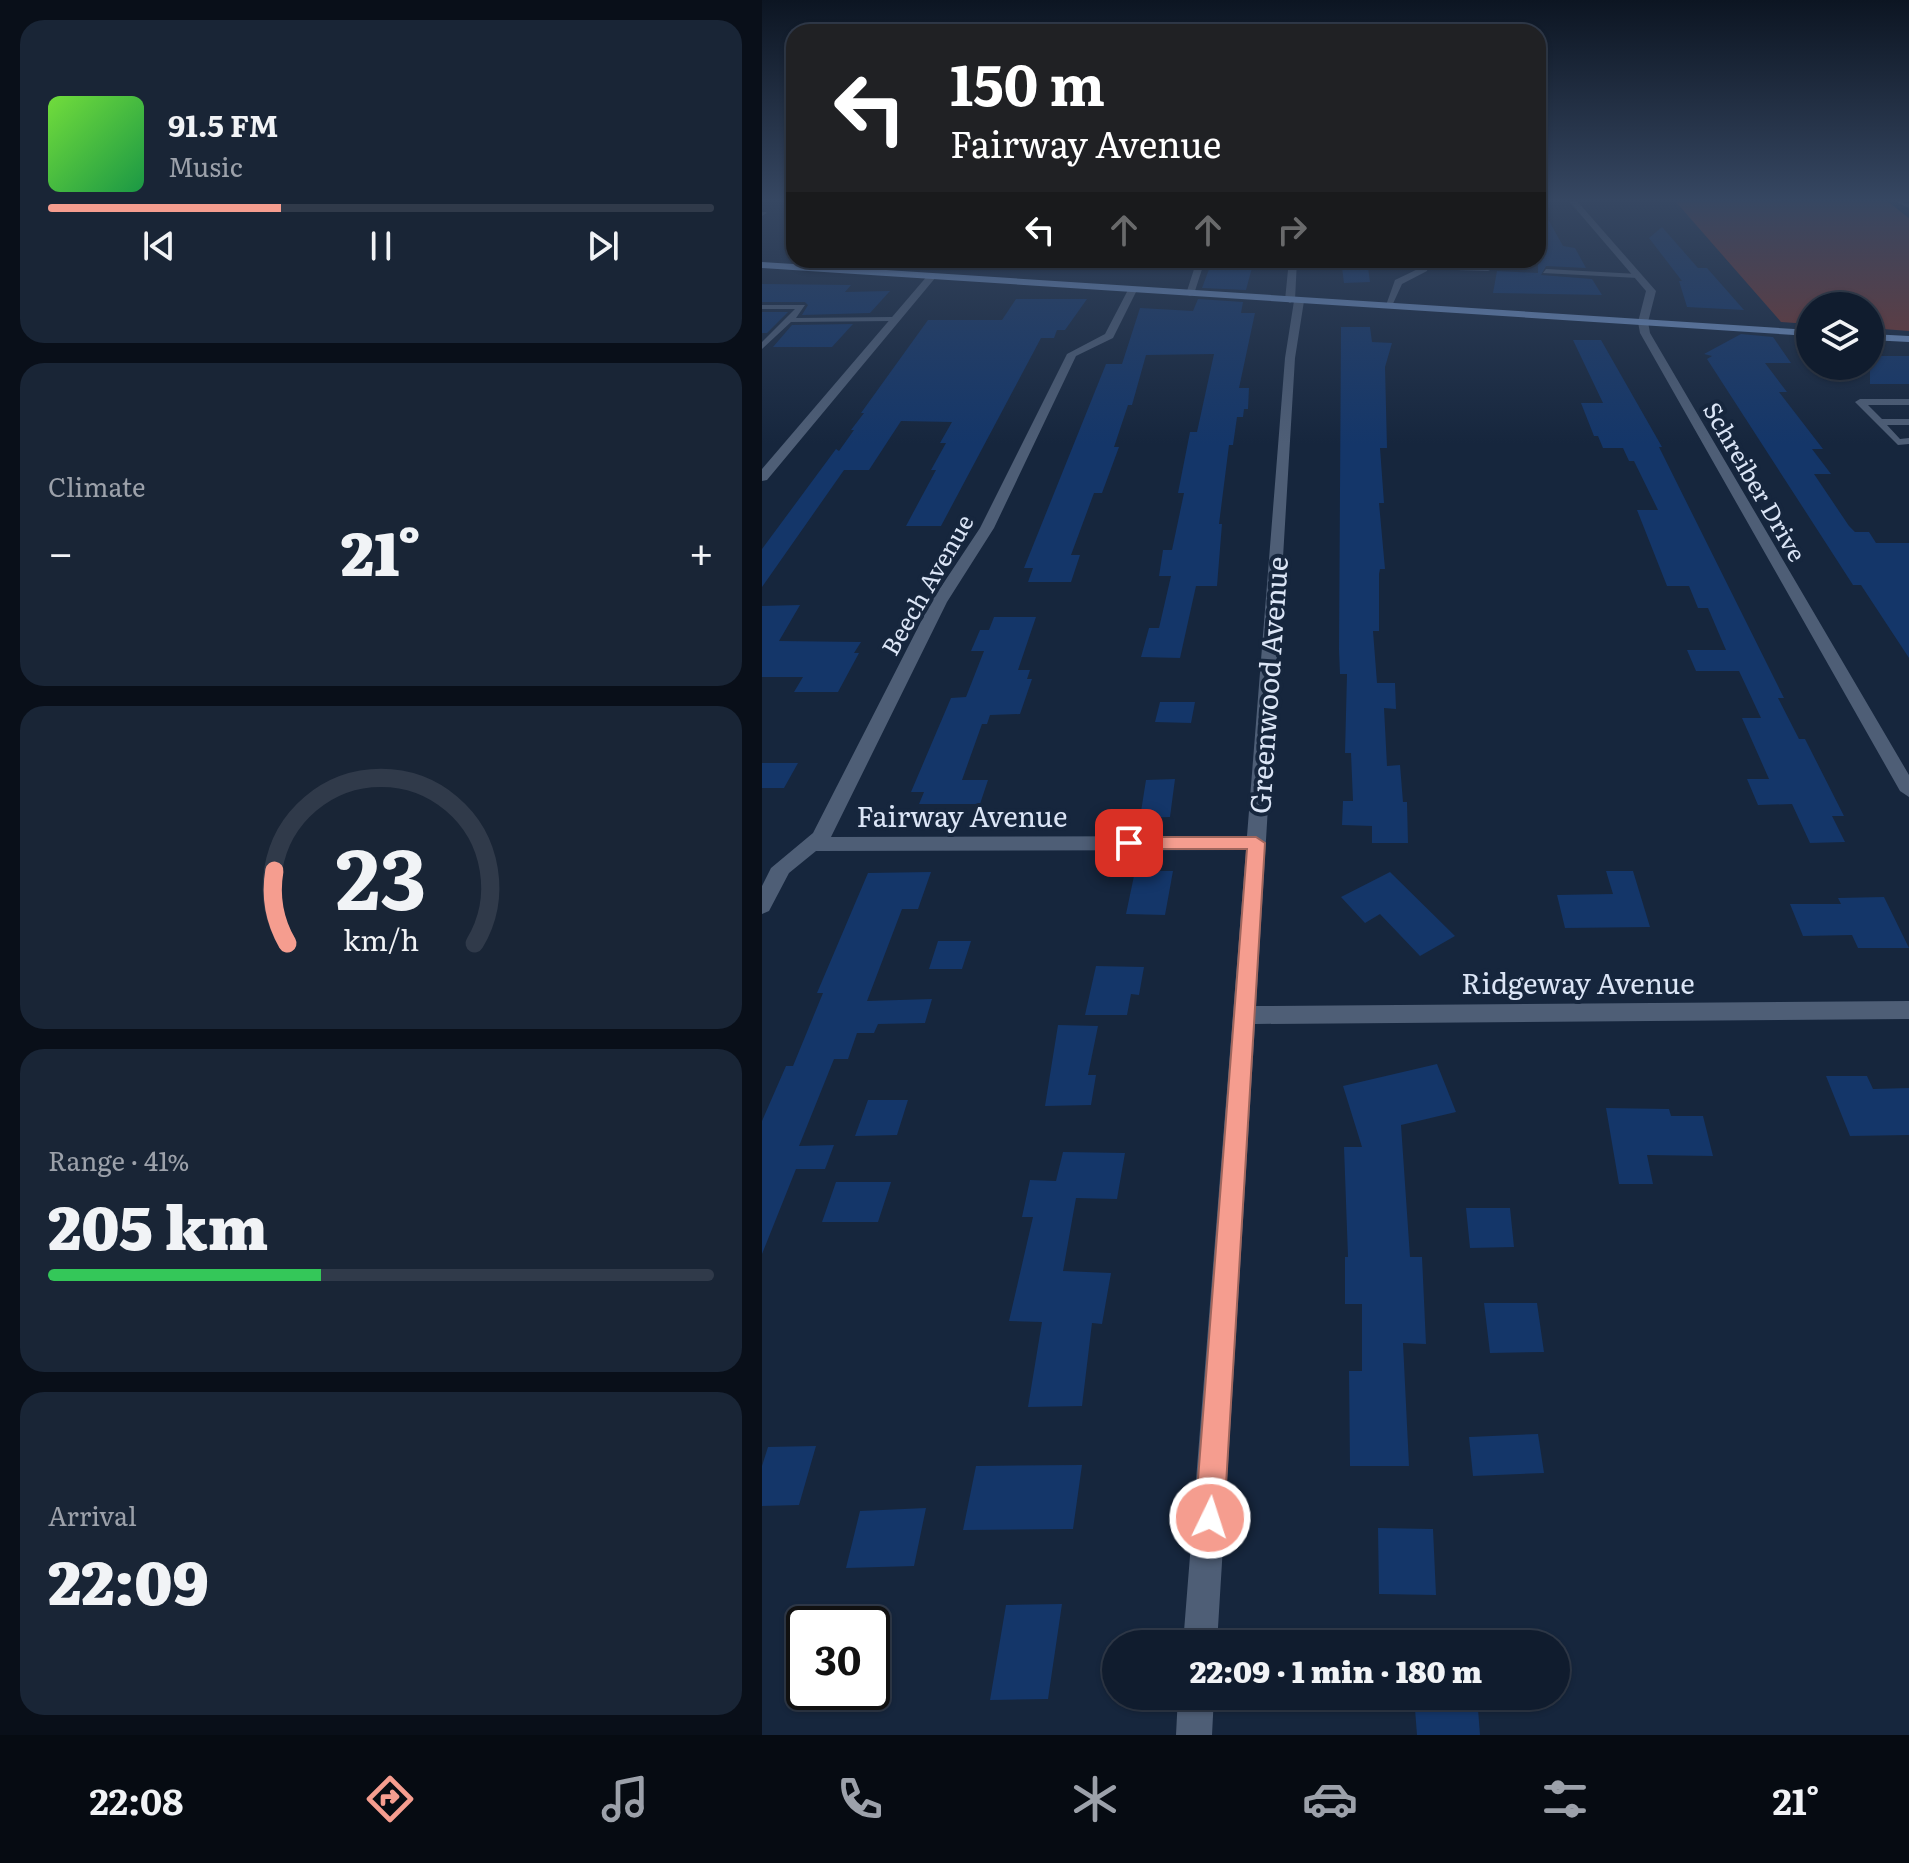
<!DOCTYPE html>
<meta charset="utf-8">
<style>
body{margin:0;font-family:Literata,serif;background:#192536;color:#f1f3f6;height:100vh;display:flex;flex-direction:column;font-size:30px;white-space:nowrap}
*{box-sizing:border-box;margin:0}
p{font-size:26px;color:#9ca1aa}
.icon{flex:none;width:44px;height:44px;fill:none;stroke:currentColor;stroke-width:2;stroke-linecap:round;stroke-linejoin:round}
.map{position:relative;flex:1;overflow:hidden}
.sheet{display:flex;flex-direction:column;gap:20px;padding:20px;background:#090f19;width:762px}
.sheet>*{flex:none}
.hud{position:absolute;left:24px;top:24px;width:760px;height:244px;border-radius:24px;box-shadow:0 2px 6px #0004,0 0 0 2px #303a4a;background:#202124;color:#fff;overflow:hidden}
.buttons{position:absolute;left:1034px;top:292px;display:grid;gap:16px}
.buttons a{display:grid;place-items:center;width:88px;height:88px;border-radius:50%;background:#101c2e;box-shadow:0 2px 6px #0004,0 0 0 2px #303a4a;font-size:40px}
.speed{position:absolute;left:24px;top:1606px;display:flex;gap:16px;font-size:40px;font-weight:700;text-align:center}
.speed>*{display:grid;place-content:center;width:104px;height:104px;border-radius:50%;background:#101c2e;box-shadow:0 2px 6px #0004,0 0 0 2px #303a4a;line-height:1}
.speed .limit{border:4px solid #111;border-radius:12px;background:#fff;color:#111}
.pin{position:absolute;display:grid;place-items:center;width:68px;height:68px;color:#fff;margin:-34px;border-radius:16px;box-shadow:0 4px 12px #0006}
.me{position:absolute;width:88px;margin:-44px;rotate:4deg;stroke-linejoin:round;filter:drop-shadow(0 0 6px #0008)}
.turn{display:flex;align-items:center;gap:28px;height:168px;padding:0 32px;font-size:36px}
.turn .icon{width:104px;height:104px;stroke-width:2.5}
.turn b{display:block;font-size:56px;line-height:68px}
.lanes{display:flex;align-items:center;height:76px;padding:0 32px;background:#0003;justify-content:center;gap:40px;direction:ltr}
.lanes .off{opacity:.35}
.big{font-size:60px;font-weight:800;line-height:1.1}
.sheet .tile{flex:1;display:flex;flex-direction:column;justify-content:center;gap:12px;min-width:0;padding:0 28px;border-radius:24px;background:#192536}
.sheet .dial{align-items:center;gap:0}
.dial svg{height:208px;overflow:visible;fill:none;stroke:#303a4a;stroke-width:7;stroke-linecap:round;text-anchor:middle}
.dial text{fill:#f1f3f6;stroke:none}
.song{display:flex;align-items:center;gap:24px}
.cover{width:96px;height:96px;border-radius:12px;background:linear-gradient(135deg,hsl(100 70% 55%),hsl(140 70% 35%))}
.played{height:8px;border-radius:4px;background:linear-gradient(90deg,#f59d8f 35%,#303a4a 35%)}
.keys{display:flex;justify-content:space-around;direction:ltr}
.heat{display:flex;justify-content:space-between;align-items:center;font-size:44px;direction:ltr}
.charge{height:12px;border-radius:6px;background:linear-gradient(90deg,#34c759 41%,#303a4a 0)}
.trip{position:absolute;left:340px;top:1630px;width:468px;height:80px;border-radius:40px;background:#101c2e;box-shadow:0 2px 6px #0004,0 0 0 2px #303a4a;font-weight:800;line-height:80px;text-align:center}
.tab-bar{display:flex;height:128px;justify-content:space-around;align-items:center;background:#060b12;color:#9ca1aa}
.tab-bar .icon{width:56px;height:56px}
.tab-bar .selected{color:#f59d8f}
.tab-bar b{font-size:36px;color:#f1f3f6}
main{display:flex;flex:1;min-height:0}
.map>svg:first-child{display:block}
.green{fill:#7a362d}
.building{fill:#143669}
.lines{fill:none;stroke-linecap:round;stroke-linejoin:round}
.service{fill:#4e5e76;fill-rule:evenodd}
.minor{fill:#4e5e76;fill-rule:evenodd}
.primary{fill:#7596c8;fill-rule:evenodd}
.route{fill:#f59d8f;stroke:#9f665d;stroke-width:2}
.labels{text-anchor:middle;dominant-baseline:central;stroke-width:8;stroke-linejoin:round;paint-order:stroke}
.far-street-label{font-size:24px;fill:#dbe5f6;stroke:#16263d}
.street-label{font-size:28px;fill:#dbe5f6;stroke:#16263d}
</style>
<main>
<section class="sheet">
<div class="tile">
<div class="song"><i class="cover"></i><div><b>91.5 FM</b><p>Music</p></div></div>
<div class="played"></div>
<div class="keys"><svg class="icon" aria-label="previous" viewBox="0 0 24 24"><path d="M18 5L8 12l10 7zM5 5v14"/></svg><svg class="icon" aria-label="pause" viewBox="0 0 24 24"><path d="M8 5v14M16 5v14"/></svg><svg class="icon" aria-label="next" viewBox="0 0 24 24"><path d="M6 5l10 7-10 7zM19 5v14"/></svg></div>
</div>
<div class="tile"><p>Climate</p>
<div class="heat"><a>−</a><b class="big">21°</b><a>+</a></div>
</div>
<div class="tile dial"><svg viewBox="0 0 100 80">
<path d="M14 69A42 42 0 1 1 86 69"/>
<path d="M14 69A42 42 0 0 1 9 41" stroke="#f59d8f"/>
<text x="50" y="56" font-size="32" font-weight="700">23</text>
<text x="50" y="72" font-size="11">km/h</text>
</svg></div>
<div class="tile"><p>Range · 41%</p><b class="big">205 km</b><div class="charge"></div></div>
<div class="tile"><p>Arrival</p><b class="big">22:09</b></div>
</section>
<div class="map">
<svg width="1147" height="1735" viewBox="0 0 1147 1735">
<rect width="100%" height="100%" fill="#16263d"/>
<!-- green -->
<path class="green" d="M1125,201L1147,218V331L1108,328V306H1048V324L1019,322L914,202Z"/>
<!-- building -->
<path class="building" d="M776,201L801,246L813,248L824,268L784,266L779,275L830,279L840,295L731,293L735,271L776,273Z
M900,227L936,268H945L982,310L925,307L917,281H920L887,238Z
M579,260H605L608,282L582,283Z
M449,264H491L484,290L440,288Z
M0,284L89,285L83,292L128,291L108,313L40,315L46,305L43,302H0Z
M254,299H325L303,330H295L292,338H279L179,526H144L174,470H169L184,443H178L190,422L139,421L107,470H82L0,587V549L74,449L77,451L92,430H89L102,413H99L166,320H240Z
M436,299L481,302L479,313H493L477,388H487L486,409H482L481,417H475L471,445H467L457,524H460L455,586H434L418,658L379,657L387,628H397L409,576H397L401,550H410L422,493H416L428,432H435L452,354L384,355L370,405H366L352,447H357L340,493H332L309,555H318L309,582H266L271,568H262L344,364H360L378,308L431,311Z
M0,312H26L5,333H0Z
M91,324L70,347H11L30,325Z
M579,327H608L610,342L630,343L623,367L625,448H618L622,503H617L623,569H618L617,574V631H611L615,683H633L634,709L622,708L625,766L638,765L641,802H645L646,843H610V826L580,825L581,801H591L589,753H583L585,674H578L577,650Z
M979,334L1011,337L1029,363H1003L1025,392H1017L1061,449H1050L1069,474H1052L1087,526L1093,532H1107L1114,543H1147V658L1099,585H1091L945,359L950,356L942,354Z
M811,340H839L900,447H897L1022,698H1016L1037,739H1043L1082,816H1070L1083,842L1048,843L1030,804L996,805L985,779H1007L980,718H999L977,671H934L925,650H964L946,608H936L927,586H905L875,510H896L872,461H867L861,448H841L836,436H832L819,403H841Z
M1108,356H1147V384H1108Z
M38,605L17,641L99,642L92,653H97L76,692H32L41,677H0V606Z
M232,617H274L256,670H268L265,679H270L258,714L228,715L225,724H220L200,780H226L218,804H157L162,792H149L189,698L204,697L222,651H209L218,630H227Z
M398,702H433L429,723L393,722Z
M0,763H36L22,788H0Z
M413,779L408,817L378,818L384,780Z
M373,871H411L403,915L364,914Z
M844,871H871L888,927L803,928L795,895L851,894Z
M169,872L156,909H140L105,1001L170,999L163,1023L116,1024L112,1033H95L86,1059H72L37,1146L72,1145L63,1169H34L0,1254V1121L24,1066H31L61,993H55L106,873Z
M628,872L693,936L658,956L618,914L603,923L579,897Z
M1122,897L1147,948H1096L1090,935L1041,936L1028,904H1079L1076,898Z
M176,941H209L200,969H167Z
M334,966L382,967L377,995L369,994L365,1015H323Z
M296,1025L336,1026L326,1075H334L329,1105L283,1106Z
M675,1064L694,1112L639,1125L648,1257H660L664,1344L641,1343L647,1466H588L587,1371H600V1304H583V1257H586L582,1147H600L581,1086Z
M1064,1076H1105L1111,1089L1147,1088V1135L1088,1136Z
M106,1100H146L135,1135L93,1136Z
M844,1108L907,1109L909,1116H941L951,1156L885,1155L891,1184H857Z
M301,1152L363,1153L355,1199L314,1198L301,1271L349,1273L340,1324L330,1323L320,1406L266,1407L280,1322L247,1321L271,1217H260L268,1180L294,1181Z
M74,1182H129L116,1222H60Z
M704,1208H748L752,1247L708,1248Z
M722,1303H775L782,1352L728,1353Z
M776,1434L782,1473L711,1476L707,1437Z
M54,1446L37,1505L0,1506V1466L6,1447Z
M320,1465L311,1529L201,1530L214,1466Z
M164,1508L152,1566L84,1568L98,1511Z
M616,1528L671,1529L674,1595L617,1594Z
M300,1604L286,1699L228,1700L244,1605Z
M652,1696H715L718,1735H655Z"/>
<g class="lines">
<!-- service -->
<path class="service" d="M1133,201L1147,204V208L1134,202Z
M0,212H4L5,213L0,216Z
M435,260H443L432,294L428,296L424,294Z
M660,265L726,267L730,269L726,271L663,269Z
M784,269L876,274L880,276L876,278L781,273Z
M0,305H43L34,318L130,317L134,319L130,321L29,322L0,349V342L33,309H0Z
M1147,399V405H1106L1120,419H1147V425H1125L1138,439L1147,438V444L1136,445L1093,402L1098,399Z"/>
<!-- minor -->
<path class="minor" d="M807,201H815L894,291L886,322L888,333L1147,775V797L1138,791L878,333L876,322L884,291Z
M527,260H535L533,300L528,303L523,300Z
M659,260H667L665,271L640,284L629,308H623L633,280L658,268Z
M166,275L174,277L5,480L0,481V469Z
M367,288L375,290L351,338L314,356L232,528L185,602L69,837L485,836L523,358L532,301L537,298L542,301L533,358L494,1006L1147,1001V1019L493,1024L455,1644H421L484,850L54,851L27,873L7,911L0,914V886L9,868L51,833L169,602L218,528L305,354L343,334Z
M416,1696H452L450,1735H414Z"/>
<!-- primary -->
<path class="primary" d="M0,262L1048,330V336L0,268Z
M1108,334L1147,336V342L1108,340Z"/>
</g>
<!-- sky -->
<linearGradient id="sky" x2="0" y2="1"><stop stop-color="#0c1522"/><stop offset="0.45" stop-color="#364762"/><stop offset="1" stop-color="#364762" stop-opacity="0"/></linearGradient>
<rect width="1147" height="444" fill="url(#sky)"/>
<!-- route -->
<path class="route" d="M367,837H494L503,843L462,1518L458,1529L448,1533L437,1529L433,1518L485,849H367L358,843Z"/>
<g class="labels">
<!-- far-street labels -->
<g class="far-street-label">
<text transform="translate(994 481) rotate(60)">Schreiber Drive</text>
<text transform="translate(164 584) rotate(-60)">Beech Avenue</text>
</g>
<!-- street labels -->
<g class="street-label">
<text transform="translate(505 685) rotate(-86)">Greenwood Avenue</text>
<text x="200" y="815">Fairway Avenue</text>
<text x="816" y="982">Ridgeway Avenue</text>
</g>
</g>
</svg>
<div class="buttons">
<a><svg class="icon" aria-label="layers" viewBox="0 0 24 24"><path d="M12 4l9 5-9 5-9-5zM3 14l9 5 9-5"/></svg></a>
</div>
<div class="speed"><div class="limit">30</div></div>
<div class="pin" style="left:367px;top:843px;background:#d93025"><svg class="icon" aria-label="arrive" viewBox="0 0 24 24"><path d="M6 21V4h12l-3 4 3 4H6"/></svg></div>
<svg class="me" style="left:448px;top:1518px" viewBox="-20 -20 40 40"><circle r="17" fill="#f59d8f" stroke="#fff" stroke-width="3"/><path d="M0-11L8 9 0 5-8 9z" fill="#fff"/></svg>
<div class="trip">22:09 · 1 min · 180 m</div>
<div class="hud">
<div class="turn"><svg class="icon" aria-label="left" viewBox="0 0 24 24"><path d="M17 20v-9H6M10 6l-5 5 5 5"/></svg><div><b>150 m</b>Fairway Avenue</div></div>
<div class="lanes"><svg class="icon" aria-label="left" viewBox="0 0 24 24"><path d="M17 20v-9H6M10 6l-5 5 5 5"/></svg><svg class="icon off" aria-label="ahead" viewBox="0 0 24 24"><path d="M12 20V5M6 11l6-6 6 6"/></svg><svg class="icon off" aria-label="ahead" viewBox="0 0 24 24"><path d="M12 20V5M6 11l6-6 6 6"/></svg><svg class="icon off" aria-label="right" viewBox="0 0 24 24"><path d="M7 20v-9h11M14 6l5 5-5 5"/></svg></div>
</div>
</div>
</main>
<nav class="tab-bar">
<b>22:08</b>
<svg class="icon selected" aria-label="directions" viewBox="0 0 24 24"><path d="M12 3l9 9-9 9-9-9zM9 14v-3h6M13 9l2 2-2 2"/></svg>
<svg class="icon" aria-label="music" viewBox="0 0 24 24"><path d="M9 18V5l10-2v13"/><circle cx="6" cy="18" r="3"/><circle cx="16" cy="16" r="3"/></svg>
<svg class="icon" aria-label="phone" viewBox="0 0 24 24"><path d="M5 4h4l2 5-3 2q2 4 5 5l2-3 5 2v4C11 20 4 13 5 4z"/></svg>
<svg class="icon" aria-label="climate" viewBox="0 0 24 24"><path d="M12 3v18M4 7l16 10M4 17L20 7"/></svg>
<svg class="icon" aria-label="car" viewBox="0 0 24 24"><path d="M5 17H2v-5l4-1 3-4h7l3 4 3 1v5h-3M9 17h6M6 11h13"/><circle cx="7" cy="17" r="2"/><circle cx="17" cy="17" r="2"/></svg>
<svg class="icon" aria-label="filters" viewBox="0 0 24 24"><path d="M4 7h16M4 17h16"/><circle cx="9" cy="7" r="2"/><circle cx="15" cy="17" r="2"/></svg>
<b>21°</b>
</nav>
